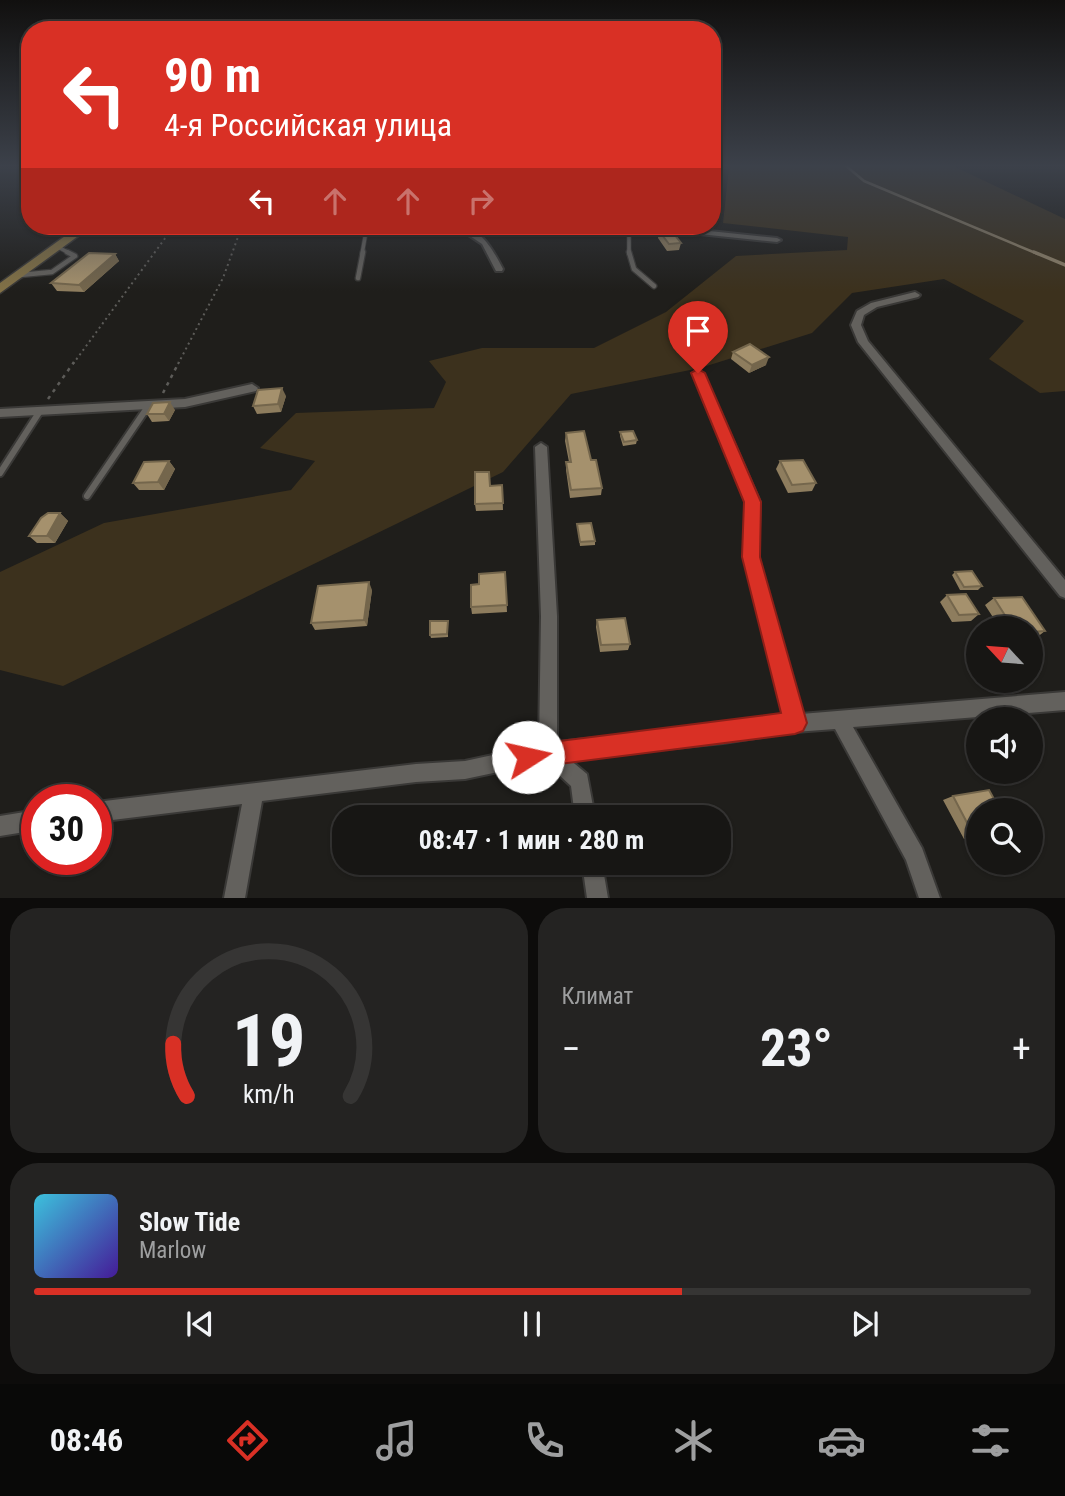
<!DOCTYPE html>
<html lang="ru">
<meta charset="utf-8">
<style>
body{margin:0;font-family:"Roboto Condensed",sans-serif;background:#242322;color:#f1f3f6;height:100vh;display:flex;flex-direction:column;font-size:26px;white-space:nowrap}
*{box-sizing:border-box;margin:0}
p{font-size:23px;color:#9e9fa0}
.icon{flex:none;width:38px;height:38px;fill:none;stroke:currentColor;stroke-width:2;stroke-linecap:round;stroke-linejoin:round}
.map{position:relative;height:898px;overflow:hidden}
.panel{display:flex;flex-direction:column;gap:10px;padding:10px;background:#0d0c0b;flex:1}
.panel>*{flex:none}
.top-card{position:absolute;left:21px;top:21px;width:700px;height:214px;border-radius:28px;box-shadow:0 2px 5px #0004,0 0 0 2px #363534;background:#d93025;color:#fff;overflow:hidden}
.needle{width:46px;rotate:296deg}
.fabs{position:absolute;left:966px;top:616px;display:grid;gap:14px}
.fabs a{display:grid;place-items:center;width:77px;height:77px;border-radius:50%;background:#171614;box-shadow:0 2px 5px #0004,0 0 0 2px #363534;font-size:35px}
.speed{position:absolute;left:21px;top:784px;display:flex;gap:14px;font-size:35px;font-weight:700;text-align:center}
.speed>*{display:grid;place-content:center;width:91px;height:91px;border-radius:50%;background:#171614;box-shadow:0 2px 5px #0004,0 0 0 2px #363534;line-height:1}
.speed .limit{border:10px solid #d22;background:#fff;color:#111}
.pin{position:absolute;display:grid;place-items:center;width:60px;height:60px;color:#fff;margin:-72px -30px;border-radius:50% 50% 50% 0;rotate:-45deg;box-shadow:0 0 7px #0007}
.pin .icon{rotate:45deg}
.me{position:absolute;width:77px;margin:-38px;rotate:80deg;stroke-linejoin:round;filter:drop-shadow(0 0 5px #0008)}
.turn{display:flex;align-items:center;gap:24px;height:147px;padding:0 28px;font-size:32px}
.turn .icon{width:91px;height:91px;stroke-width:2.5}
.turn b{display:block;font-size:49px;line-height:60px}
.lanes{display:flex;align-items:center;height:66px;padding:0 28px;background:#0003;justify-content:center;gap:35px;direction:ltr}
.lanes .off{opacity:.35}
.big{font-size:52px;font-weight:700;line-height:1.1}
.panel .widget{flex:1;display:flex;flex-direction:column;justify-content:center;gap:10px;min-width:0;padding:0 24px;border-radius:28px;background:#242322}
.panel .dial{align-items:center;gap:0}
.dial svg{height:182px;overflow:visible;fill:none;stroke:#363534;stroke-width:7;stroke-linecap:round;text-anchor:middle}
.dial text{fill:#f1f3f6;stroke:none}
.song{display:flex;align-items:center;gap:21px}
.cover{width:84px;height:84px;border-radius:10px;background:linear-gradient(135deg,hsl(190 70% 55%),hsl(260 70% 35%))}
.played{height:7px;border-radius:4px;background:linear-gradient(90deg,#d93025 65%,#363534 65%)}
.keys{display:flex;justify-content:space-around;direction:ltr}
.heat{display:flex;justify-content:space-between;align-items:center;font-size:38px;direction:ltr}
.panel .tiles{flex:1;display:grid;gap:10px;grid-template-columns:1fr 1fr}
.widget:last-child{grid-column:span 2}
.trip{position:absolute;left:332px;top:805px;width:399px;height:70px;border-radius:28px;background:#171614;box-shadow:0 2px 5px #0004,0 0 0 2px #363534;font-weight:700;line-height:70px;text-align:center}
.tab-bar{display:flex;height:112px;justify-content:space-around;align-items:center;background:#090908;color:#9e9fa0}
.tab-bar .icon{width:49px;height:49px}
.tab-bar .on{color:#d93025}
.tab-bar b{font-size:32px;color:#f1f3f6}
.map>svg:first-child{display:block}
.green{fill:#3c311d}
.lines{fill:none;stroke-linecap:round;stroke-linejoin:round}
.stream-far1{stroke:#8f826a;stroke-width:2.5}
.stream{stroke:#8f826a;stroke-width:3.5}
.service-far2-casing{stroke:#3a3937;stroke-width:5}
.service-far1-casing{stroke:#3a3937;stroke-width:7}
.service-casing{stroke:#3a3937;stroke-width:10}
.minor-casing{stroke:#3a3937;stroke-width:4}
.secondary-casing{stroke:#3a3937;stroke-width:3}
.path-far1{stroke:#5d5c59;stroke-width:2;stroke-dasharray:2 3.5;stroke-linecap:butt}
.path{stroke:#5d5c59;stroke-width:2.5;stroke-dasharray:3.5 5;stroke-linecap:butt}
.service-far2{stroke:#63615d;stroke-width:3.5}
.service-far1{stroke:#63615d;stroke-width:4.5}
.service{stroke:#63615d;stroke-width:6}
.minor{fill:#63615d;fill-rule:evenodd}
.secondary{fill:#827146;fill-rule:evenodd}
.wall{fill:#8e7d5e}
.shaded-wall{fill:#74664c}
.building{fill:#a5916d;stroke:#74664c;stroke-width:2}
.route{fill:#d93025;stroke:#8d1f18;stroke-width:2}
</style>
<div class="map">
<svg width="1065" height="898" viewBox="0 0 1065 898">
<rect width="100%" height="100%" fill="#1f1e1b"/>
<!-- green -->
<path class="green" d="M725,165H951L1065,219V391L1040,393L989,359L1024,321L944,279L852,293L812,333L700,368L571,394L503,472L63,686L0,670V572L104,523L291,490L315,461L260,448L296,413L434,408L446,382L429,361L482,348H594L666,312L736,256L847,250L848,237L723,223L729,168Z"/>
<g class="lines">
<!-- stream-far1 -->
<path class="stream-far1" d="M845,165L864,181L1038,254"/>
<!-- stream -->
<path class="stream" d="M1034,252L1065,265"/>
<!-- service-far2 casing -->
<g class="service-far2-casing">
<path id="service-far2" d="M626,226L629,237V254
M58,247L71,254
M362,254L367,226"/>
</g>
<!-- service-far1 casing -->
<g class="service-far1-casing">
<path id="service-far1" d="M629,252L634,269L654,286
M20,275L52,272L75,256L67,252
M358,278L363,252"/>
</g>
<!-- service casing -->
<g class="service-casing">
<path id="service" d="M0,473L40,411
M87,496L149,405"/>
</g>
<!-- minor casing -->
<g class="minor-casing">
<path id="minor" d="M455,226C480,225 493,250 503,269L502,271H496L482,244Z
M638,226H662L777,238L781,240L777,242L642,228Z
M915,292L920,295L918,297L877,307L864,315L861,325L868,341L1065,580V598L1060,596L858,342L851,325L857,311L871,303Z
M698,370L703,373L760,502L758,557L801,714L1065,692V710L853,727L922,848L940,898H919L906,860L835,729L795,732L723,743L569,759L587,774L595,817H575L571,786L545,762L465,779L416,782L262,801L245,898H224L242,804L96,822V802L416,764L465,761L539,745L541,616L535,447L541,443L547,447L557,616V742L723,725L784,716L744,557L746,502L693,373Z
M252,384L258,388L256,391L185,407L0,417V409L185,399Z
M37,810V830L0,836V816Z
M582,863H602L608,898H587Z"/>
</g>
<!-- secondary casing -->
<g class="secondary-casing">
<path id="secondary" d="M79,226H92L0,293V283Z"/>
</g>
<!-- path-far1 -->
<path class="path-far1" d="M73,364L174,226
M178,364L223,278L242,226"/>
<!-- path -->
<path class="path" d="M163,393L179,362
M48,399L74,362"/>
<!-- service-far2 -->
<use href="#service-far2" class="service-far2"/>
<!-- service-far1 -->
<use href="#service-far1" class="service-far1"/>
<!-- service -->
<use href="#service" class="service"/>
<!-- minor -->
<use href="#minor" class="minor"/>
<!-- secondary -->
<use href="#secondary" class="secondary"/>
</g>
<!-- wall -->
<path class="wall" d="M659,231L681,243L679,250L667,251L658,238Z
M115,254L119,261L84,292L57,291L51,283Z
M733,352L766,365L749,373L731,359Z
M286,396L281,412L257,414L253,406Z
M175,410L169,421L152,422L147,414Z
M620,432L637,440L636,444L623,446L620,436Z
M566,433L591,460L602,488L601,495L570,498L566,470V462H569L565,441Z
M169,461L175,469L164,490H139L133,483Z
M780,461L816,483L812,491L788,493L776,469Z
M502,485L503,510L476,511L475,504L490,486Z
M60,513L68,521L55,543H37L29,536Z
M577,524L595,541V545L580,546Z
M505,572L507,612L472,614L471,607L479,584Z
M955,572L982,586L978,590H960L952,575Z
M372,590L367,626L315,630L311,623Z
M947,595L979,614L971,621L952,622L940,602Z
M994,598L1045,631L1036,638H1031V628H1000L985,605Z
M597,620L630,644L628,650L600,652L596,627Z
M448,621V637L431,638L430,635Z
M953,796L978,810V837L964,839L943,800Z"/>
<!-- shaded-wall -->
<path class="shaded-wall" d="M115,254L119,261L84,292L79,285Z
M769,357L766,365L749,373L752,365Z
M282,388L286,396L281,412L278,404Z
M170,402L175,410L169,421L164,414Z
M169,461L175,469L164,490L158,482Z
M60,513L68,521L55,543L47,536Z
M369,582L372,590L367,626L364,620Z"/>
<!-- building -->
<path class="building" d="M671,230L681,243L669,244L659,231Z
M89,253L115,254L79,285L51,283Z
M750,344L769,357L752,365L733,352Z
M282,388L278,404L253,406L258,390Z
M170,402L164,414H147L153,403Z
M584,431L591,460H596L602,488L571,490L566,462H571L566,433Z
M633,431L637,440L624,442L620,432Z
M803,460L816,483L792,485L780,461Z
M169,461L158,482L133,483L144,462Z
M475,472H489L490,486L502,485L503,503L475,504Z
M48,513H60L47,536H29L41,518Z
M591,523L595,541L580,542L577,524Z
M972,571L982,586L964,587L955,572Z
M505,572L507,605L471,607V585L479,584V574Z
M369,582L364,620L311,623L318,586Z
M966,594L979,614L959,615L947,595Z
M1022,597L1045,631L1031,632V628H1013L994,598Z
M625,618L630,644L601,645L597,620Z
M430,621H448L447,634L430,635Z
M989,790L1000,810H978V835L974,836L953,796Z"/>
<!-- sky -->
<linearGradient id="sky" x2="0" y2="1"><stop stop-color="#11100f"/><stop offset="0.57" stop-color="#3c414a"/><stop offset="1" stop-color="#3c414a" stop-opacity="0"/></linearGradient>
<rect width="1065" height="291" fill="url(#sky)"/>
<!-- route -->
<path class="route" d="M698,369L705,373L761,502L760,557L807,723L803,731L795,734L528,768L519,765L516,757L519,748L528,745L781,713L742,557L744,502L691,373Z"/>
</svg>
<div class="fabs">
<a><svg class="needle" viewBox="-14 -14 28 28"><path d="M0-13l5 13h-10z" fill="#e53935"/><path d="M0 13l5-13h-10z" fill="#9e9fa0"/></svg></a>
<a><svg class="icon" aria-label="sound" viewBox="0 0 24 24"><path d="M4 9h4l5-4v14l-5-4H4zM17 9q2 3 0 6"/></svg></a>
<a><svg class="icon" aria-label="search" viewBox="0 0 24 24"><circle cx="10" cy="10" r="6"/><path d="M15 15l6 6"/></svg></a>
</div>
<div class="speed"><div class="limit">30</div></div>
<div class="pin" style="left:698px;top:373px;background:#d93025"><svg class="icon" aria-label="arrive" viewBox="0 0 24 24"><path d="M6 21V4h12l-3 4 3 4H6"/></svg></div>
<svg class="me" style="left:528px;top:757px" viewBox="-20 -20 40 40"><circle r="19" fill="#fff"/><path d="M0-13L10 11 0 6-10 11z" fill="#d93025"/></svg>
<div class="trip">08:47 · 1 мин · 280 m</div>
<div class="top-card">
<div class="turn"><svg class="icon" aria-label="left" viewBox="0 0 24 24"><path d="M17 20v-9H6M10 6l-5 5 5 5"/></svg><div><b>90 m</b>4-я Российская улица</div></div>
<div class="lanes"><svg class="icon" aria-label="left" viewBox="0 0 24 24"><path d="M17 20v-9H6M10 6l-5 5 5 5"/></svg><svg class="icon off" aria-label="ahead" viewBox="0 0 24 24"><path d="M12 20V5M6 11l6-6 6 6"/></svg><svg class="icon off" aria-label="ahead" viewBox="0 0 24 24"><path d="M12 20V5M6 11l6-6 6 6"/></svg><svg class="icon off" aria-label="right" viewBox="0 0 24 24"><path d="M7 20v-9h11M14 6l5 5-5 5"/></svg></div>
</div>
</div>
<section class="panel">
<div class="tiles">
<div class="widget dial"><svg viewBox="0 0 100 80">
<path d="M14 69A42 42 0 1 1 86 69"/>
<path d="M14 69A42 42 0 0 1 8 46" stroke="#d93025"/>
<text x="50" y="56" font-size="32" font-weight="700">19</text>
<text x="50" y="72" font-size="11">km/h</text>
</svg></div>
<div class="widget"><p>Климат</p>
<div class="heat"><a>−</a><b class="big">23°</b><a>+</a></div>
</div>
<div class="widget">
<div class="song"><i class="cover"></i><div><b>Slow Tide</b><p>Marlow</p></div></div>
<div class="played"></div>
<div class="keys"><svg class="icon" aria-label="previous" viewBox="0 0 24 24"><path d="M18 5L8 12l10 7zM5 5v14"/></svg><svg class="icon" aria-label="pause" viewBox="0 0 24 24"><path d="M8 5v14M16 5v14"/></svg><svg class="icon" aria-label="next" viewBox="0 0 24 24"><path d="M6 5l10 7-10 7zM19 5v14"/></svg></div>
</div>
</div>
</section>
<nav class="tab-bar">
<b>08:46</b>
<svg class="icon on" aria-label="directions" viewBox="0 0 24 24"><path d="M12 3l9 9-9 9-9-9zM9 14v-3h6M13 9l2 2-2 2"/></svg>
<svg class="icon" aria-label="music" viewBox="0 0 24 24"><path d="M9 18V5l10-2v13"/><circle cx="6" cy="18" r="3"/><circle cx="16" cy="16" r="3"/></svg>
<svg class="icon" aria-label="phone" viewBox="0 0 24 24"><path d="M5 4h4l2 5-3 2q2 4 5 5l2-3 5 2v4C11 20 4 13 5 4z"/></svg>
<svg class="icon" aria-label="climate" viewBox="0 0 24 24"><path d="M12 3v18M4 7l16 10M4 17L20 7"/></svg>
<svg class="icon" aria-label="car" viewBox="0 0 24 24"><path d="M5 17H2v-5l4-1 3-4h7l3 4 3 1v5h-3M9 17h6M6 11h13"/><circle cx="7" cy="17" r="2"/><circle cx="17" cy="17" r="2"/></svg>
<svg class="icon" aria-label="filters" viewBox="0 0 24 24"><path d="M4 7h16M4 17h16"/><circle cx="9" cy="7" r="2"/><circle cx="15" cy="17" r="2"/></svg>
</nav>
